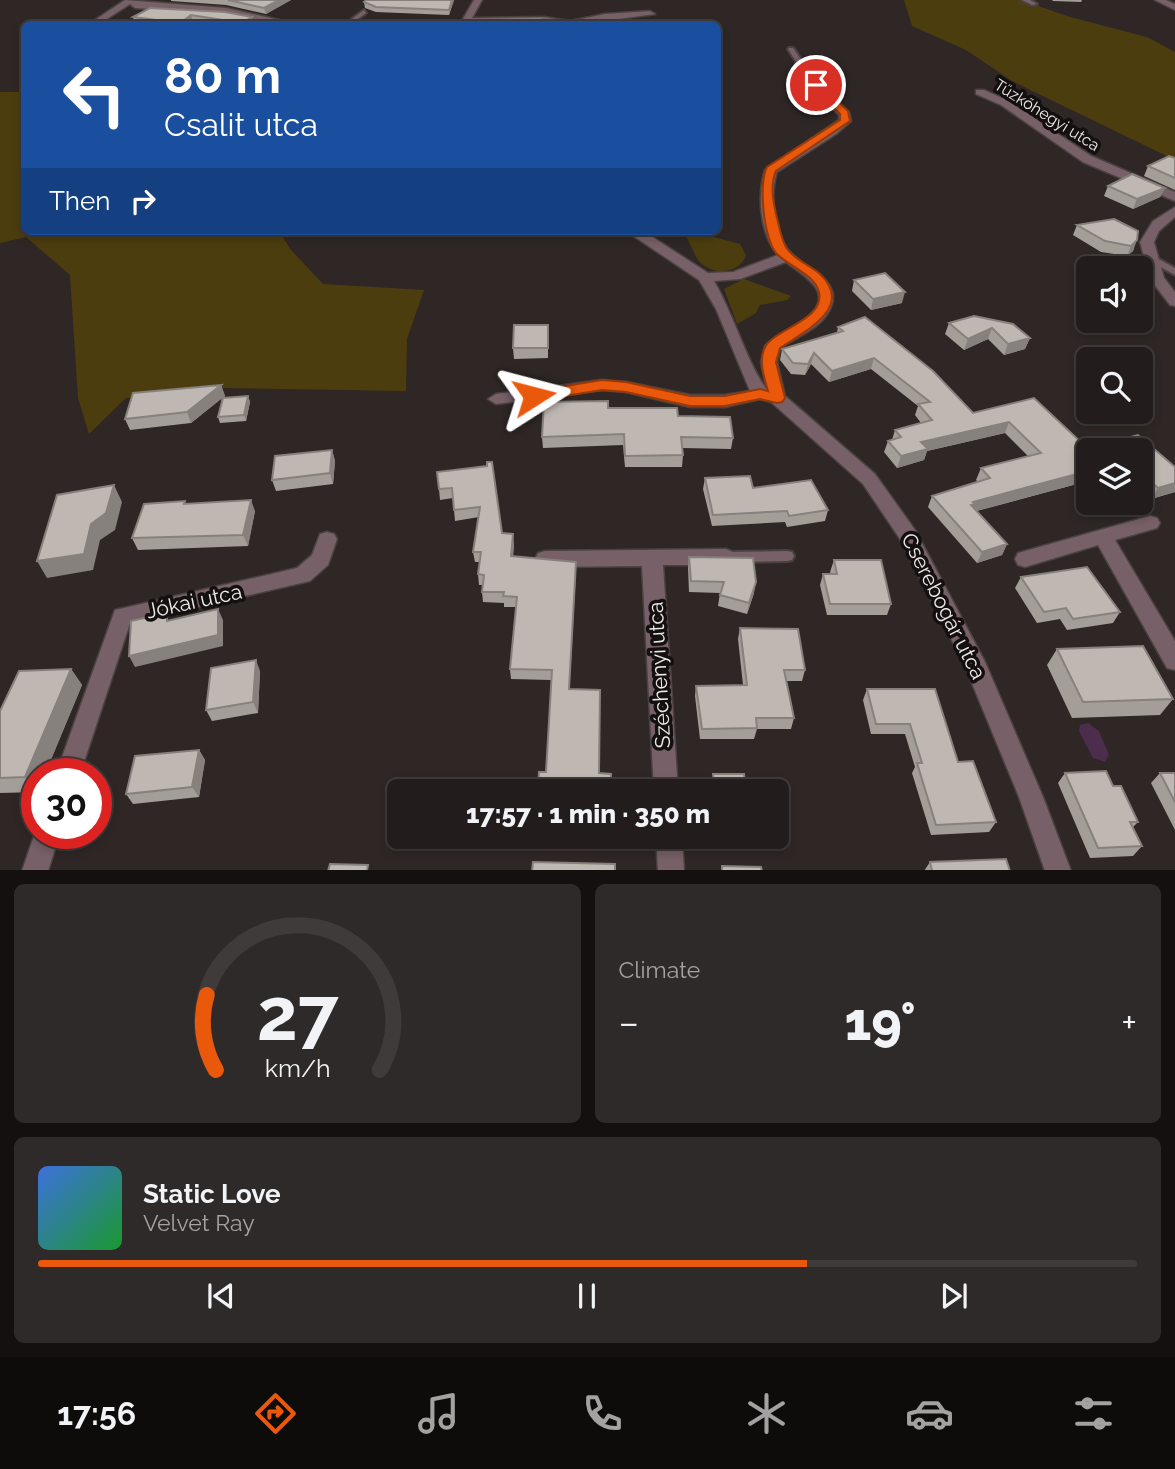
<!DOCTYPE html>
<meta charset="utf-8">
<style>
body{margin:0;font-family:Raleway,sans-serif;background:#2e2a29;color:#f1f3f6;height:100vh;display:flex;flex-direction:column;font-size:26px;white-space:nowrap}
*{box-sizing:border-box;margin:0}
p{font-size:23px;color:#a2a2a3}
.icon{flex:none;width:38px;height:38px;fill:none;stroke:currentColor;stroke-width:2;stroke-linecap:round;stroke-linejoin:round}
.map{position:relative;height:870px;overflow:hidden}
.panel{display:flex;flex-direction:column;gap:14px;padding:14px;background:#13100f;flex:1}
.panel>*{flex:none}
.top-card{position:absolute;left:21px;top:21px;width:700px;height:214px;border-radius:10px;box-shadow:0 4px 10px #0003,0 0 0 2px #3f3b3b;background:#1a4fa0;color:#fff;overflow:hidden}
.controls{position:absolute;left:1076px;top:256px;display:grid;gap:14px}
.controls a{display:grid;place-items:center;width:77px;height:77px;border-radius:10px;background:#221d1c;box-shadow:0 4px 10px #0003,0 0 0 2px #3f3b3b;font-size:35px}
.speed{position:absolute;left:21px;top:758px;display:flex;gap:14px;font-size:35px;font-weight:700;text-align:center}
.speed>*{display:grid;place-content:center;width:91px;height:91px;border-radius:50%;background:#221d1c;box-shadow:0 4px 10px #0003,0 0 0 2px #3f3b3b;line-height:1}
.speed .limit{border:10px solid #d22;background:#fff;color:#111}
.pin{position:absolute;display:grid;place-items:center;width:60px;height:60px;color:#fff;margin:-30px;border:4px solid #fff;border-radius:50%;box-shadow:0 2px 7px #0007}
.me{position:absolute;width:77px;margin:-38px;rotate:81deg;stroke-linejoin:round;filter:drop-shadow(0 0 5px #0008)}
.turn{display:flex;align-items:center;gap:24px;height:147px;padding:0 28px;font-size:32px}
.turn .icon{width:91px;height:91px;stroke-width:2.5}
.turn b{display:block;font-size:49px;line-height:60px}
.then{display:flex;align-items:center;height:66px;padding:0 28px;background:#0003;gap:14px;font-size:26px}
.big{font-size:52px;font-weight:800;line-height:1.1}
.panel .card{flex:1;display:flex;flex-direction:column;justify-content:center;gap:10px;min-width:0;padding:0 24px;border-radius:10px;background:#2e2a29}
.panel .dial{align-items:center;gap:0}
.dial svg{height:182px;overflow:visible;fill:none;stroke:#3f3b3b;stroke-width:7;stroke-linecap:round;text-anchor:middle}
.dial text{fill:#f1f3f6;stroke:none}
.song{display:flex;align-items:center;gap:21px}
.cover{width:84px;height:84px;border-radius:10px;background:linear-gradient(135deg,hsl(220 70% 55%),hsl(130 70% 35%))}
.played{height:7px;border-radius:4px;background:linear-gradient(90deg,#ea580c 70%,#3f3b3b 70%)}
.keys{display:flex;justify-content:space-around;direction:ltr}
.heat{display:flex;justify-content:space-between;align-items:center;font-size:38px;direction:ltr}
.panel .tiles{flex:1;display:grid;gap:14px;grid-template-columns:1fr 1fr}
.card:last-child{grid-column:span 2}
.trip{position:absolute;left:387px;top:779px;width:402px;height:70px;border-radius:10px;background:#221d1c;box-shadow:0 4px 10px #0003,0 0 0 2px #3f3b3b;font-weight:800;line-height:70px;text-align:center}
.menu{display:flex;height:112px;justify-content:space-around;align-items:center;background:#0e0c0b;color:#a2a2a3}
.menu .icon{width:49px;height:49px}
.menu .on{color:#ea580c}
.menu b{font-size:32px;color:#f1f3f6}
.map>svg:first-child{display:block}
.green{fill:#4c3d0f}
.water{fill:#4d2d4e}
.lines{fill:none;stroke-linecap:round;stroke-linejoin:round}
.service-casing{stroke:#494240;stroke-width:4}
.minor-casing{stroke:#494240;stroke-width:3}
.service{fill:#776067;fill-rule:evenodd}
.minor{fill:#776067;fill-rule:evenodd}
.wall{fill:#a49e99}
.shaded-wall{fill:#86817d}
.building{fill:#bfb8b2;stroke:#86817d;stroke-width:2}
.route{fill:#ea580c;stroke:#983908;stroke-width:2}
.labels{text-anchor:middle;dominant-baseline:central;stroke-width:7;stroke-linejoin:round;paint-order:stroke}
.far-street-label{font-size:16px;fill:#eee9e8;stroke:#141010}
.near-street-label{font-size:21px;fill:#eee9e8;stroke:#141010}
</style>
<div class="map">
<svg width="1175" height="871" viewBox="0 0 1175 871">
<rect width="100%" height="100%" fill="#2e2725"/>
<!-- green -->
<path class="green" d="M904,0H1021L1070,17L1147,37L1175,52V160L1012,81L966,50L912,26Z
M0,92H24V231H279L291,250L323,284L424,290L407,339L406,391L222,388L126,398L89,434L78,398L70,275L26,237L0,243Z
M691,231L740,244L746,255C740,275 710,276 698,260C693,252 690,242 684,234Z
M744,279L791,296L787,300L760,305L756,313L737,324L724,289Z"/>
<!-- water -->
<path class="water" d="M1088,723L1099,731L1109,755L1105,762L1093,758L1079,731L1080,725Z"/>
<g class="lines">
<!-- service casing -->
<g class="service-casing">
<path id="service" d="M1022,0H1030L1037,4L1032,5Z
M364,10L366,13L351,24H345Z
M789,48H793L819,85L818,87H812L788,49Z
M1153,256L1175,268V275L1150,261L1148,259Z
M787,551L792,552L794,556L792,560L787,561L726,562L721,561L719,557L721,553L726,552Z"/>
</g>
<!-- minor casing -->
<g class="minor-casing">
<path id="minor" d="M125,0L226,8L297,24H281L226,14L135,8L130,4L99,24H89Z
M474,0H482L472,18L544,17L570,21L605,14L650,11L655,14L582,24H460Z
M1155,0H1166L1175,4V10Z
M815,82L849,112L851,121L836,134L777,172C770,193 773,228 786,247C801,270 853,280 825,317C814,331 795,338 780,348L777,362L785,396L875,474L915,530L985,662L1043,797L1071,871H1045L1019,797L964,664L900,539L863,484L771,402L760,399L725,407H690L626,392L602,390L496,404L488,399L496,394L602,380L626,382L690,395H725L750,391L716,309L699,280L626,231H643L708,273L733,272L778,255C760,234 757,196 765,170L839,120V115L810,85ZM786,262C796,270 809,277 816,288C833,315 778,331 765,346L761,362L767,390C746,361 734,315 714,281L740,279Z
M976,90H984L1009,101L1091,156L1175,192V201L1083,162L1001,105L976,94Z
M1175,207V217L1159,231L1154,242L1164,278L1175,292V306L1170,305L1150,279L1140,242L1153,221Z
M1150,516L1157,518L1160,523L1157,528L1115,540L1175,641V670L1167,668L1098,545L1025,567L1018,565L1015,559L1018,553L1025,551Z
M327,532L334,534L337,539L328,565L310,581L130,623L80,774H56L115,610L297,568L312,555L320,534Z
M726,549L733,552L736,557L733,562L726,565H663L678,791H654L642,566L545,567L538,565L535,559L538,553L545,551Z
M37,827V833H60L48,871H22Z
M656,836H682L684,871H658Z"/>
</g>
<!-- service -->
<use href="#service" class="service"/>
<!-- minor -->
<use href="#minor" class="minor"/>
</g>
<!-- wall -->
<path class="wall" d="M171,0H291L266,14L226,5L171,1Z
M454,0L449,15L376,12L365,8L364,2Z
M1052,0H1082L1081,2L1053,1Z
M150,8L253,22L248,24H225L192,19L185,24H161L134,21L133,17Z
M1175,158V190L1144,176L1148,166Z
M1108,186L1165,188L1160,197L1133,209L1104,196Z
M1077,225L1138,231L1133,251L1127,256L1101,252L1073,235Z
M854,280L902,303L871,310L852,291Z
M974,316L1030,338L1025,349L1004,355L988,339L964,350L945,334L949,323Z
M865,317L933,371L973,413L1034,398L1087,448L1138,435L1175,467V492L1151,499L1141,490V450H1088V481L977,511L1007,544L1002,555L977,563L928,507L932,496L978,482L976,480L981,468L1028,456L1005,433L927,451L924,460L897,468L884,452L888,441L892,440L895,430L921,423L915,415L918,406L871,369L829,382L811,364L805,375L791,374L780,360L782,349L837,333L838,327Z
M548,336V358L514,359L513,348Z
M221,385L225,396L223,398L248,396L250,402L246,421L220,423L218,417L222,398L191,423L130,430L125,419Z
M608,408L678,416L733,438L731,449L682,448L683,455L682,467H625L623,445L543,448L542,437Z
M332,450L335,461L333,484L276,491L272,480Z
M487,466L502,533L514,544L513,557L576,572L546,772L551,680L511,679L510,669L516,607H504V603L483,602L482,592L483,585H479L478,574L480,562H475L473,552L479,517L455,521L453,498L440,500L439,489Z
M705,478L753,488L828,510L825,521L787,527L785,522L712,526L703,489Z
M186,504L255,511L248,546L138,550L132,538Z
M689,557L754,593L747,614L718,606L720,593L689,592L688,568Z
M834,560L891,604L887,615H827L820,585L823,574H831L830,572Z
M1021,577L1120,612L1113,623L1067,630L1060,619L1037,623L1015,588Z
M740,628L805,670L802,681H786L794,718L791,729H757L754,739H700L695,696L696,686L743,685L738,639Z
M1057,649L1173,699L1160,715L1072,718L1047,665Z
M71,669L82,685L45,774H37V792L0,793V711Z
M260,671L258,713L212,721L206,710Z
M867,689L958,762L996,822L989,832L931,835L912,773L915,767L905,734H871L863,700Z
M199,750L205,760L199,797L133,804L126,794Z
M1065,773L1113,786L1138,822L1133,827L1142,846L1133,856L1090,858L1058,783Z
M1160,773H1175V830L1151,783Z
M713,774L746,791H712L711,784Z
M536,836H611V839Z
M930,862L1010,871H924Z"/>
<!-- shaded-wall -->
<path class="shaded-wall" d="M279,0H291L266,14L264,8Z
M452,0H454L449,15V10Z
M191,15L192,19L185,24H181L180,23Z
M252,17L253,22L248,24H243L242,23Z
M1165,188L1160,197L1133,209L1137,199Z
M1137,240L1133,251L1127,256L1131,246Z
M905,292L902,303L871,310L873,299Z
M992,328L988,339L964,350L968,339Z
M1030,338L1025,349L1004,355L1008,344Z
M814,353L811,364L805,375L808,364Z
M874,358L871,369L829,382L832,371Z
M221,385L225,396L191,423L187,412Z
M248,396L250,402L246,421L244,415Z
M1009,422L1005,433L927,451L924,460L897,468L901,456L921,442Z
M332,450L335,461L333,484L330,473Z
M1088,471V481L972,512L973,502Z
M1175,483V492L1151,499L1158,488Z
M114,485L122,502L115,530L100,540L93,570L47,578L37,561Z
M251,500L255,511L248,546L243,535Z
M513,534L514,544L512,567L511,556Z
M1007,544L1002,555L977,563L982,552Z
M576,562V572L569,699V689Z
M756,582L754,593L747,614L749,603Z
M218,609L223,620V646L135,667L129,656Z
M256,660L260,671L258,713L253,702Z
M71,669L82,685L45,774H37V791L25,777Z
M199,750L205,760L199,797L192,787Z"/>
<!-- building -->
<path class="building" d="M228,0H279L264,8Z
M366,0H452L449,10L376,7L364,2Z
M150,8L225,12L252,17L242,23L191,15L180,23L133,17Z
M540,19L545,24H489L488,20Z
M1169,156L1175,158V178L1148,166Z
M1132,174L1165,188L1137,199L1108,186Z
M1114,219L1138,231L1137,240L1131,246L1105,241L1077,225Z
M885,273L905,292L873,299L854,280Z
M974,316L1013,324L1030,338L1008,344L992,328L968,339L949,323Z
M865,317L933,371L973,413L1034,398L1087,448L1138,435L1175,467V483L1158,488L1141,473V450H1088V471L973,502L975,504L971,505L1007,544L982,552L932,496L990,478L981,468L1041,453L1009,422L921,442L928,449L901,456L888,441L901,437L895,430L932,420L918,404L930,402L874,358L832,371L814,353L808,364L793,363L782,349L843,331L838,327Z
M514,325H548V348H513Z
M221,385L187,412L125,419L133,393Z
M248,396L244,415L218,417L223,398Z
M608,401V408H677L678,416L730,417L733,438L681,437L683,455L625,456L624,434L542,437L544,402Z
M332,450L330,473L272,480L275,456Z
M487,462H492L502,533L513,534L511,556L576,562L569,689L600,690L599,773L611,774V791H538L539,772H546L552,670L510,669L517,597L503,596L504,592H482L484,575L478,574L481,552H473L480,507L454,510L452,488L439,489L437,472L487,466Z
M750,476L753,488L811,480L828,510L789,516L787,511L713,515L705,478Z
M114,485L106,513L91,524L84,554L37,561L57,495Z
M251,500L243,535L132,538L144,504L185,501L184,504Z
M689,557L753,558L756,582L749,603L720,595L724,582L691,581Z
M834,560H881L891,604H830L823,574H837Z
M1087,567L1120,612L1073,619L1066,608L1044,612L1021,577Z
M218,609V635L129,656L131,621L167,613V621Z
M740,628L798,629L805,670H784L794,718H756L757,728L702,729L696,686L747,685Z
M1143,646L1173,699L1083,702L1057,649Z
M256,660L253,702L206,710L211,668Z
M71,669L25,777L0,778V711L19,671Z
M867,689H935L958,762L973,761L996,822L936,825L917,763H922L910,724H876Z
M199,750L192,787L126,794L135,756Z
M1106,771L1113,786H1121L1138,822H1130L1142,846L1098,848L1065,773Z
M1160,773H1175V802Z
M713,774H744L746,791H715Z
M1006,859L1010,871H932L930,862Z
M533,862L615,864V871H532Z
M330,864L368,865L367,871H328Z
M722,866L761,867L762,871H722Z"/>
<!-- route -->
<path class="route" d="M812,83H819L848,111L850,121L776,171C770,185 773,200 776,214C779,224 781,242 788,250C796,260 809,265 819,273C856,307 805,331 780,348L776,362L785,398L782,402L777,403L760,399L725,406H690L626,392L602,390L534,401L528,400L526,396L534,391L602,380L626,382L690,396H725L760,389L768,391C764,376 757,358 767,344C778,328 829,318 818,289C812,274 789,266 777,254C764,241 758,184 767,167L840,120V114L812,87Z"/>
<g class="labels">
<!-- far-street labels -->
<g class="far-street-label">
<text transform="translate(1047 115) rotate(32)">Tűzkőhegyi utca</text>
</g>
<!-- near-street labels -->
<g class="near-street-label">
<text transform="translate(194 601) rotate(-12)">Jókai utca</text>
<text transform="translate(944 606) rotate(63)">Cserebogár utca</text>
<text transform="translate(659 675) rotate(-93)">Széchenyi utca</text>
</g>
</g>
</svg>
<div class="controls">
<a><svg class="icon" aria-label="sound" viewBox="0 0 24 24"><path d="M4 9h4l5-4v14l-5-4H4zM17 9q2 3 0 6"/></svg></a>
<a><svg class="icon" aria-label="search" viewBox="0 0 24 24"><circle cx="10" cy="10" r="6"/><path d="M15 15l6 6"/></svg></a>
<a><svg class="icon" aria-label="layers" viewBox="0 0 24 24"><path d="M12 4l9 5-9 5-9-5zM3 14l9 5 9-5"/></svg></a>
</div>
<div class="speed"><div class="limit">30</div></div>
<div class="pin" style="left:816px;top:85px;background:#d93025"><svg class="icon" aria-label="arrive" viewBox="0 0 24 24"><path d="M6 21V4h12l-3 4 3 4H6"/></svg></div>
<svg class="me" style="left:534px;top:396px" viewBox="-20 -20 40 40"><path d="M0-17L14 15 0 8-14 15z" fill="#ea580c" stroke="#fff" stroke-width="4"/></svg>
<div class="trip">17:57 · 1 min · 350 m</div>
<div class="top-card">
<div class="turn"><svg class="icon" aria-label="left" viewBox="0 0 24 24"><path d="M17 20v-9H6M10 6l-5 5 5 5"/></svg><div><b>80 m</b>Csalit utca</div></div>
<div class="then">Then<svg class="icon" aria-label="right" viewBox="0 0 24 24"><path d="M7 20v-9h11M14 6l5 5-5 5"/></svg></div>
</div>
</div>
<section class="panel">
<div class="tiles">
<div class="card dial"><svg viewBox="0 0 100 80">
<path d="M14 69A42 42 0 1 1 86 69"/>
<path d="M14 69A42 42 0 0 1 10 36" stroke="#ea580c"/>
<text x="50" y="56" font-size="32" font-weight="700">27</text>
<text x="50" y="72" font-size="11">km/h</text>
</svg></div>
<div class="card"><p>Climate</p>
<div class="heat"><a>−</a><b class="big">19°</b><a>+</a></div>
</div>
<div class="card">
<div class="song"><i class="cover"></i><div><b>Static Love</b><p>Velvet Ray</p></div></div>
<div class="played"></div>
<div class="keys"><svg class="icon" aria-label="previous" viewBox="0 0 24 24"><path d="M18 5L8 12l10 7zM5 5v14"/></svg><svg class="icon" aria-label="pause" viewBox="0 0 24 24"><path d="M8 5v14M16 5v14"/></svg><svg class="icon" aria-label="next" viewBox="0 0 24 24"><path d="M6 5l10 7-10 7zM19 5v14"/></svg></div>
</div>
</div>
</section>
<nav class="menu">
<b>17:56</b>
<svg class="icon on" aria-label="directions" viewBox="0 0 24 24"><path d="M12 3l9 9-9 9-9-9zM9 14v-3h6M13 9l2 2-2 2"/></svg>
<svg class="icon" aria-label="music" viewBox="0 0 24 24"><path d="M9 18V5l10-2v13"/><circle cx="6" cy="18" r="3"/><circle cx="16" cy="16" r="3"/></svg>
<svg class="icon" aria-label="phone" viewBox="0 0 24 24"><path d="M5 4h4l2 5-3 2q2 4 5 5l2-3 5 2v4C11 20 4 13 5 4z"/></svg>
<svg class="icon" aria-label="climate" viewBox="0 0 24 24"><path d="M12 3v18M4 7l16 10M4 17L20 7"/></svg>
<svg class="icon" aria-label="car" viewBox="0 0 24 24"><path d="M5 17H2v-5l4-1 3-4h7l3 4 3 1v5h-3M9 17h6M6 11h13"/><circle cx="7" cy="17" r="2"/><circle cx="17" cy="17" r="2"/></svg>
<svg class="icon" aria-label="filters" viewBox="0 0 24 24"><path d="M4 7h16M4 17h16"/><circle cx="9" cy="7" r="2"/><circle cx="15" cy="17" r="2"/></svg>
</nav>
